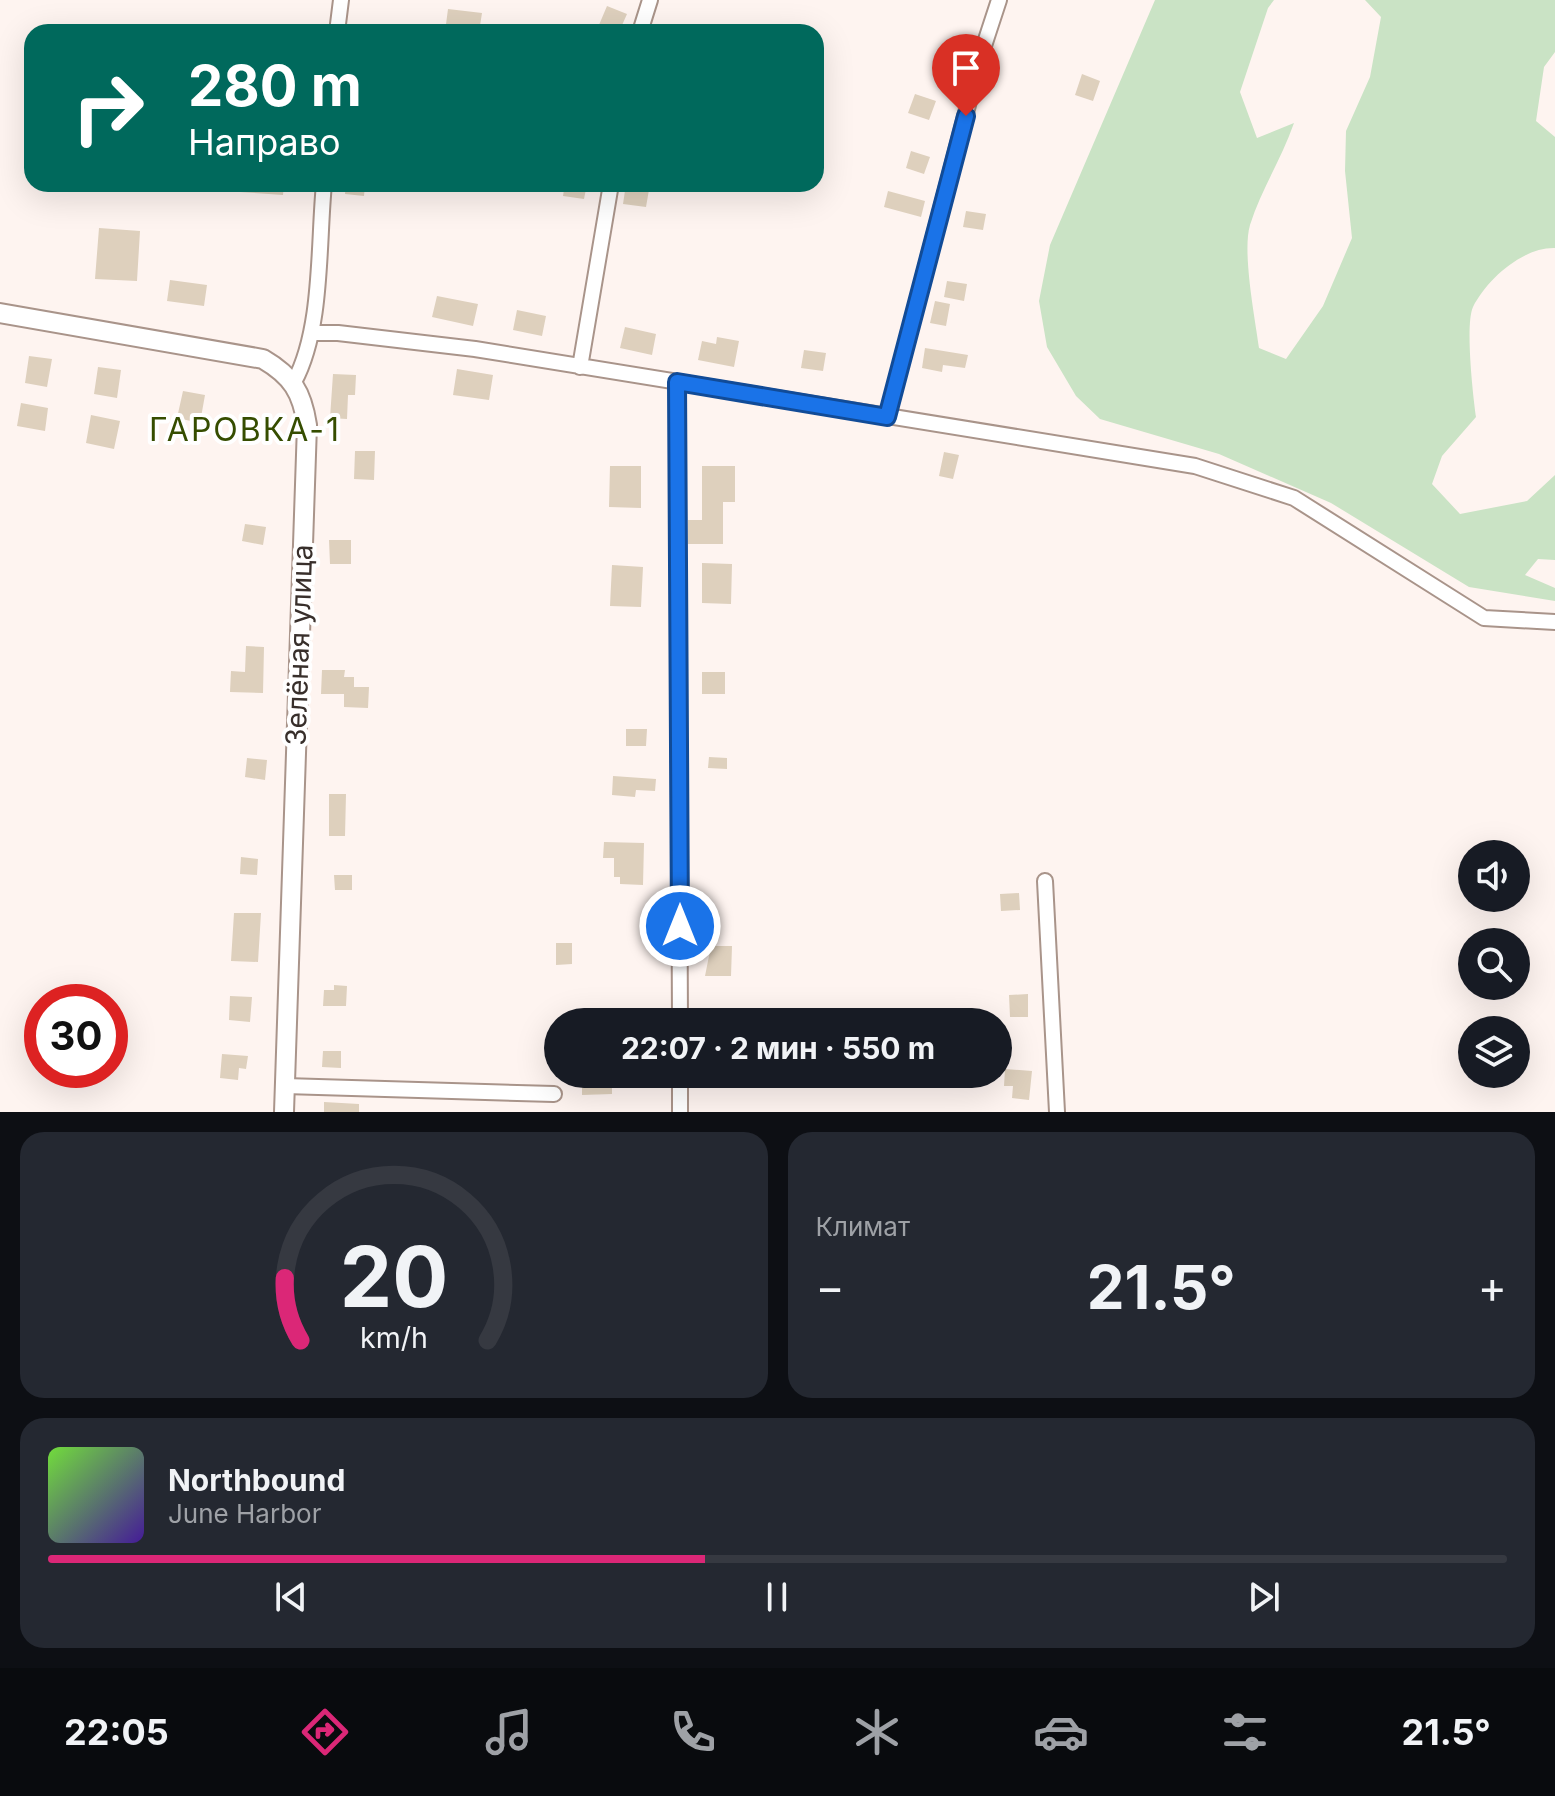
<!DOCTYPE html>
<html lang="ru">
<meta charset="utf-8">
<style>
body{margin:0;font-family:Inter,sans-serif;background:#242831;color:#f1f3f6;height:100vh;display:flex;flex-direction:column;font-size:30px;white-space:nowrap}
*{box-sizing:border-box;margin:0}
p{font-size:26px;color:#9ea1a6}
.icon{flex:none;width:44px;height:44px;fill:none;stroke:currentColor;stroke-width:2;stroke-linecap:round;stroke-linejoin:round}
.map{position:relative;height:1112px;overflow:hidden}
.details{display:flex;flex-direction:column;gap:20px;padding:20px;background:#0d0f14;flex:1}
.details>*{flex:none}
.hud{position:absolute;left:24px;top:24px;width:800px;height:168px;border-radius:24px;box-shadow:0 8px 32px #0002;background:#00695c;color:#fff;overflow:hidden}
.controls{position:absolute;left:1458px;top:840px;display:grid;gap:16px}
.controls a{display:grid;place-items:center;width:72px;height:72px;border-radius:50%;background:#171b24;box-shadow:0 8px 32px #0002;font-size:40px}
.speed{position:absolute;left:24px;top:984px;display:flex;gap:16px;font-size:40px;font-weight:700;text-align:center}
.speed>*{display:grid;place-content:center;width:104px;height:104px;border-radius:50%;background:#171b24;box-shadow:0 8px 32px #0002;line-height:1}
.speed .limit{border:12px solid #d22;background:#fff;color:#111}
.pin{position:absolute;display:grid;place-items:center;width:68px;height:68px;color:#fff;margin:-82px -34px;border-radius:50% 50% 50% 0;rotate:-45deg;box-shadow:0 0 8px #0007}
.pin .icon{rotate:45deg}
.me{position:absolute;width:88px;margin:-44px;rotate:0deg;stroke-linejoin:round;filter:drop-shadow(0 0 6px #0008)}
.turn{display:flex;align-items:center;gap:28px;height:168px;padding:0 32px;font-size:36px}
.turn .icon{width:104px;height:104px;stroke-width:2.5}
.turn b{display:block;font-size:56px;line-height:68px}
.big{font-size:60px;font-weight:700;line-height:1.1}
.details .tile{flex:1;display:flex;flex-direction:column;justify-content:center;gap:12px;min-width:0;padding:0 28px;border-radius:24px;background:#242831}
.details .dial{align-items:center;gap:0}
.dial svg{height:208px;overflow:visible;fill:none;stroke:#363941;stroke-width:7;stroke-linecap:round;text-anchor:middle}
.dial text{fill:#f1f3f6;stroke:none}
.song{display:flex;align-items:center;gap:24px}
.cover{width:96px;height:96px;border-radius:12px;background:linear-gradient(135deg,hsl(100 70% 55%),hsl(260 70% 35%))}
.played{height:8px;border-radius:4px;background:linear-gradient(90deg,#db2777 45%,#363941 45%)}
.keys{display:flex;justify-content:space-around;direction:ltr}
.heat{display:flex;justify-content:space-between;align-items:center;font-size:44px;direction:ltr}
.details .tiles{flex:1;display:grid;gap:20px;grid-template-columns:1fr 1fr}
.tile:last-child{grid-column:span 2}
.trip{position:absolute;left:544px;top:1008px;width:468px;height:80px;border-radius:40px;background:#171b24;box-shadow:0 8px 32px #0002;font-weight:700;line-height:80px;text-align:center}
.dock{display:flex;height:128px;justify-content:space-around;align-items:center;background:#090b0e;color:#9ea1a6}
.dock .icon{width:56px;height:56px}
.dock .on{color:#db2777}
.dock b{font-size:36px;color:#f1f3f6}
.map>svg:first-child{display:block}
.green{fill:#cae3c5}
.building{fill:#ded0bd}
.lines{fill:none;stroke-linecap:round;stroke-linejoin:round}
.minor-casing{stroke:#a9948a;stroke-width:18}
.secondary-casing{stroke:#a9948a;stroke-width:22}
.minor{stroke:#fff;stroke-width:14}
.secondary{stroke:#fff;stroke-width:18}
.route-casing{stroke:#114b97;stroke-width:20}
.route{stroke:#1a73e8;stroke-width:14}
.labels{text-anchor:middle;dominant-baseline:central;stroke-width:8;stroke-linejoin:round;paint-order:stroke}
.street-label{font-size:28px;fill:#382f2b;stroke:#fff}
.quarter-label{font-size:32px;letter-spacing:2px;fill:#364d00;stroke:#fff}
</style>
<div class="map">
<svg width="1555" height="1112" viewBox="0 0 1555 1112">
<rect width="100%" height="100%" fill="#fef4f0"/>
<!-- green -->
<path class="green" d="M1155,0H1274L1268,8L1240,92L1257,138L1294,123C1282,158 1261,190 1250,225C1242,252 1255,318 1259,348L1286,359L1323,306L1352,238L1345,171L1346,131L1370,77L1381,17L1365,0H1555V52L1544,67L1536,121L1555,137V248C1523,247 1487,279 1473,307C1465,324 1473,396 1476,417L1442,456L1432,484L1460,514L1527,501L1555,475V560L1538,559L1525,575L1555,588V601L1469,587L1331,503L1219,454L1100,419L1076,396L1047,347L1039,301L1050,245Z"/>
<!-- building -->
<path class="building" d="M607,6L627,14L619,32H596Z
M448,9L482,13L479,32H445Z
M1082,74L1100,81L1093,101L1075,95Z
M915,94L936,101L929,120L908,113Z
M911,151L930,157L924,174L906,168Z
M240,184H284L283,195L240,192Z
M346,184H365L364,196L345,194Z
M565,184H587L584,199L563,196Z
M626,184H650L646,207L623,204Z
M888,191L925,201L921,217L884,207Z
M966,211L986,214L983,230L963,227Z
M99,228L140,231L137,281L95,279Z
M170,280L207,285L204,306L167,301Z
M947,281L967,284L964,301L944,297Z
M437,296L478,304L473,326L432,317Z
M935,301L950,304L946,326L930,323Z
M517,310L546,316L542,336L513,330Z
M625,327L656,334L652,355L620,348Z
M717,337L739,341L734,367L698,360L702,341L716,344Z
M925,348L968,355L965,368L943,365L942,372L922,368Z
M804,350L826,353L823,371L801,368Z
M29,356L52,359L47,387L25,383Z
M98,367L121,370L117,398L94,394Z
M457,369L493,375L489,400L453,395Z
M333,374L356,375L355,395H348L347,419L330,418Z
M183,391L205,395L200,423L177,418Z
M21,403L48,408L45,431L17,426Z
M91,415L120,421L114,449L86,443Z
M355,451H375L374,480L354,479Z
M944,452L959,455L953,479L939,476Z
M610,466H641V508L609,507Z
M702,466H735V502H723V544H688V520H702Z
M245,524L266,527L263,545L242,541Z
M329,540H351V564H330Z
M702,563L732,564L731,604L702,603Z
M612,565L643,567L641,607L610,606Z
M246,646L264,647L263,693L230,692L231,671L245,672Z
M322,670H345L344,677H354V687H369L368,708L344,707V694H321Z
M702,672H725V694H702Z
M626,729H647L646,746H626Z
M709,757L727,758V769L708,768Z
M247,758L267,760L265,780L245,777Z
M613,776L656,779L655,791L636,790L635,797L612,795Z
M329,794H346L345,836H329Z
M604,842L644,843L643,885L620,884V877H614V858H603Z
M241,857L258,859L257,875L240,874Z
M334,875H352V890H335Z
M1019,893L1020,910L1001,911L1000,894Z
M234,913H261L258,962L231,961Z
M556,943H572V964L556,965Z
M711,946H732L731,976H705Z
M334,985L347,986L346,1006H323L324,990H334Z
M1028,994V1017H1010L1009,995Z
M230,996L252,997L250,1022L229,1020Z
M615,1011H641V1022H615Z
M323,1051H341V1068L322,1067Z
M222,1054L248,1056L246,1069L239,1068L238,1080L220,1078Z
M1005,1069L1032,1071L1029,1100L1012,1098L1013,1086H1004Z
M582,1074H612V1094L582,1095Z
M324,1102L359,1104V1112H324Z"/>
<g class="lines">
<!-- minor casing -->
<g class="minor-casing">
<path id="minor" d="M337,32L341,0
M640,32L650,0
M311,333H338L475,349L1195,466L1294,498L1484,618L1555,622
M580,367L611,184
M294,382C323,329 318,244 324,184
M677,382L680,1022
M887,417L981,55L999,0
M1045,881L1057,1112
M680,1074V1112
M285,1086L554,1094"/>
</g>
<!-- secondary casing -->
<g class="secondary-casing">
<path id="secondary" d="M0,313L263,359C292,376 302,392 307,425L284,1112"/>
</g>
<!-- minor -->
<use href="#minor" class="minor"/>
<!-- secondary -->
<use href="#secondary" class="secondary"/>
</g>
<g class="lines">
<!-- route casing -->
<g class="route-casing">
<path id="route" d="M680,926L677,382L887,417L966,116"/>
</g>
<!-- route -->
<use href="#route" class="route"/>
</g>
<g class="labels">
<!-- street labels -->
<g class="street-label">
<text transform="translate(299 645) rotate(-88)">Зелёная улица</text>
</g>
<!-- quarter labels -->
<g class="quarter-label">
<text x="245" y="429">ГАРОВКА-1</text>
</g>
</g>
</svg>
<div class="controls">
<a><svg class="icon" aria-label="sound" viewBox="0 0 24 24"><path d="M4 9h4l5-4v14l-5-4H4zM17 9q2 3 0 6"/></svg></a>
<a><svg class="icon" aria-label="search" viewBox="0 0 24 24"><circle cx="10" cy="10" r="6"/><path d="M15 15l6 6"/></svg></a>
<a><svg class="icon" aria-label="layers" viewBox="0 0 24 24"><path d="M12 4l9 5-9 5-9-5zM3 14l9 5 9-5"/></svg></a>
</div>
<div class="speed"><div class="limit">30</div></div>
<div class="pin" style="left:966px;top:116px;background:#d93025"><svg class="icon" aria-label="arrive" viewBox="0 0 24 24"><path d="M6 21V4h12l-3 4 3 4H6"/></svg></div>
<svg class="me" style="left:680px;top:926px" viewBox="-20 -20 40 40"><circle r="17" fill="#1a73e8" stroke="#fff" stroke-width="3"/><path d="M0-11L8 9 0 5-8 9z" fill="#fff"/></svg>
<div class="trip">22:07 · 2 мин · 550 m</div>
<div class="hud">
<div class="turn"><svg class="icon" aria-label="right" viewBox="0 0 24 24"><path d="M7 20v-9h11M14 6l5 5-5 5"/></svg><div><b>280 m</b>Направо</div></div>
</div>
</div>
<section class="details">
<div class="tiles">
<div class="tile dial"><svg viewBox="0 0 100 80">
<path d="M14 69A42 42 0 1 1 86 69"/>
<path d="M14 69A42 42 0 0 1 8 45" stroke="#db2777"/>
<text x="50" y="56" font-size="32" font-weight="700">20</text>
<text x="50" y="72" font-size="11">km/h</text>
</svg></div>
<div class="tile"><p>Климат</p>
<div class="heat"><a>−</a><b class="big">21.5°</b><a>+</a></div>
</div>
<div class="tile">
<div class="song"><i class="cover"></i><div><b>Northbound</b><p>June Harbor</p></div></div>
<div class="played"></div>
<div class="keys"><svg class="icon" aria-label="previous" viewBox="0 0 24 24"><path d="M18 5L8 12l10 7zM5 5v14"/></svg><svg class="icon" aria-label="pause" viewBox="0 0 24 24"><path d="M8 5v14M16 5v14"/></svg><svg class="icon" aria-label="next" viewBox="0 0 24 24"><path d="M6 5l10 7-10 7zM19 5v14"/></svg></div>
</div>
</div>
</section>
<nav class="dock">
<b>22:05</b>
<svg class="icon on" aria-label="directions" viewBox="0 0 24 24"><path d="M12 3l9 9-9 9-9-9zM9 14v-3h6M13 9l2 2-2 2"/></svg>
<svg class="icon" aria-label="music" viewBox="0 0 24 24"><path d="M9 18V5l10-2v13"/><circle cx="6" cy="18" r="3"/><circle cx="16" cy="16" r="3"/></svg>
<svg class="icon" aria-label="phone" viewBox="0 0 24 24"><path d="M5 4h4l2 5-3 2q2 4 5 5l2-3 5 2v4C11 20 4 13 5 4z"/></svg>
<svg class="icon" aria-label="climate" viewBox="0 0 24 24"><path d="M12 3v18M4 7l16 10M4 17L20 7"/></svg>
<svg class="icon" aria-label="car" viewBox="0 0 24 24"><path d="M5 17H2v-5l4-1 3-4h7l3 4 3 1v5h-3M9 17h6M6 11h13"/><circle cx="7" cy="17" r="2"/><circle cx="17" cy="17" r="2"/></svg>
<svg class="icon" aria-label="filters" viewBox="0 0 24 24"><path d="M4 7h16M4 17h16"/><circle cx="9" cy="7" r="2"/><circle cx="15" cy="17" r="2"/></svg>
<b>21.5°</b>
</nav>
